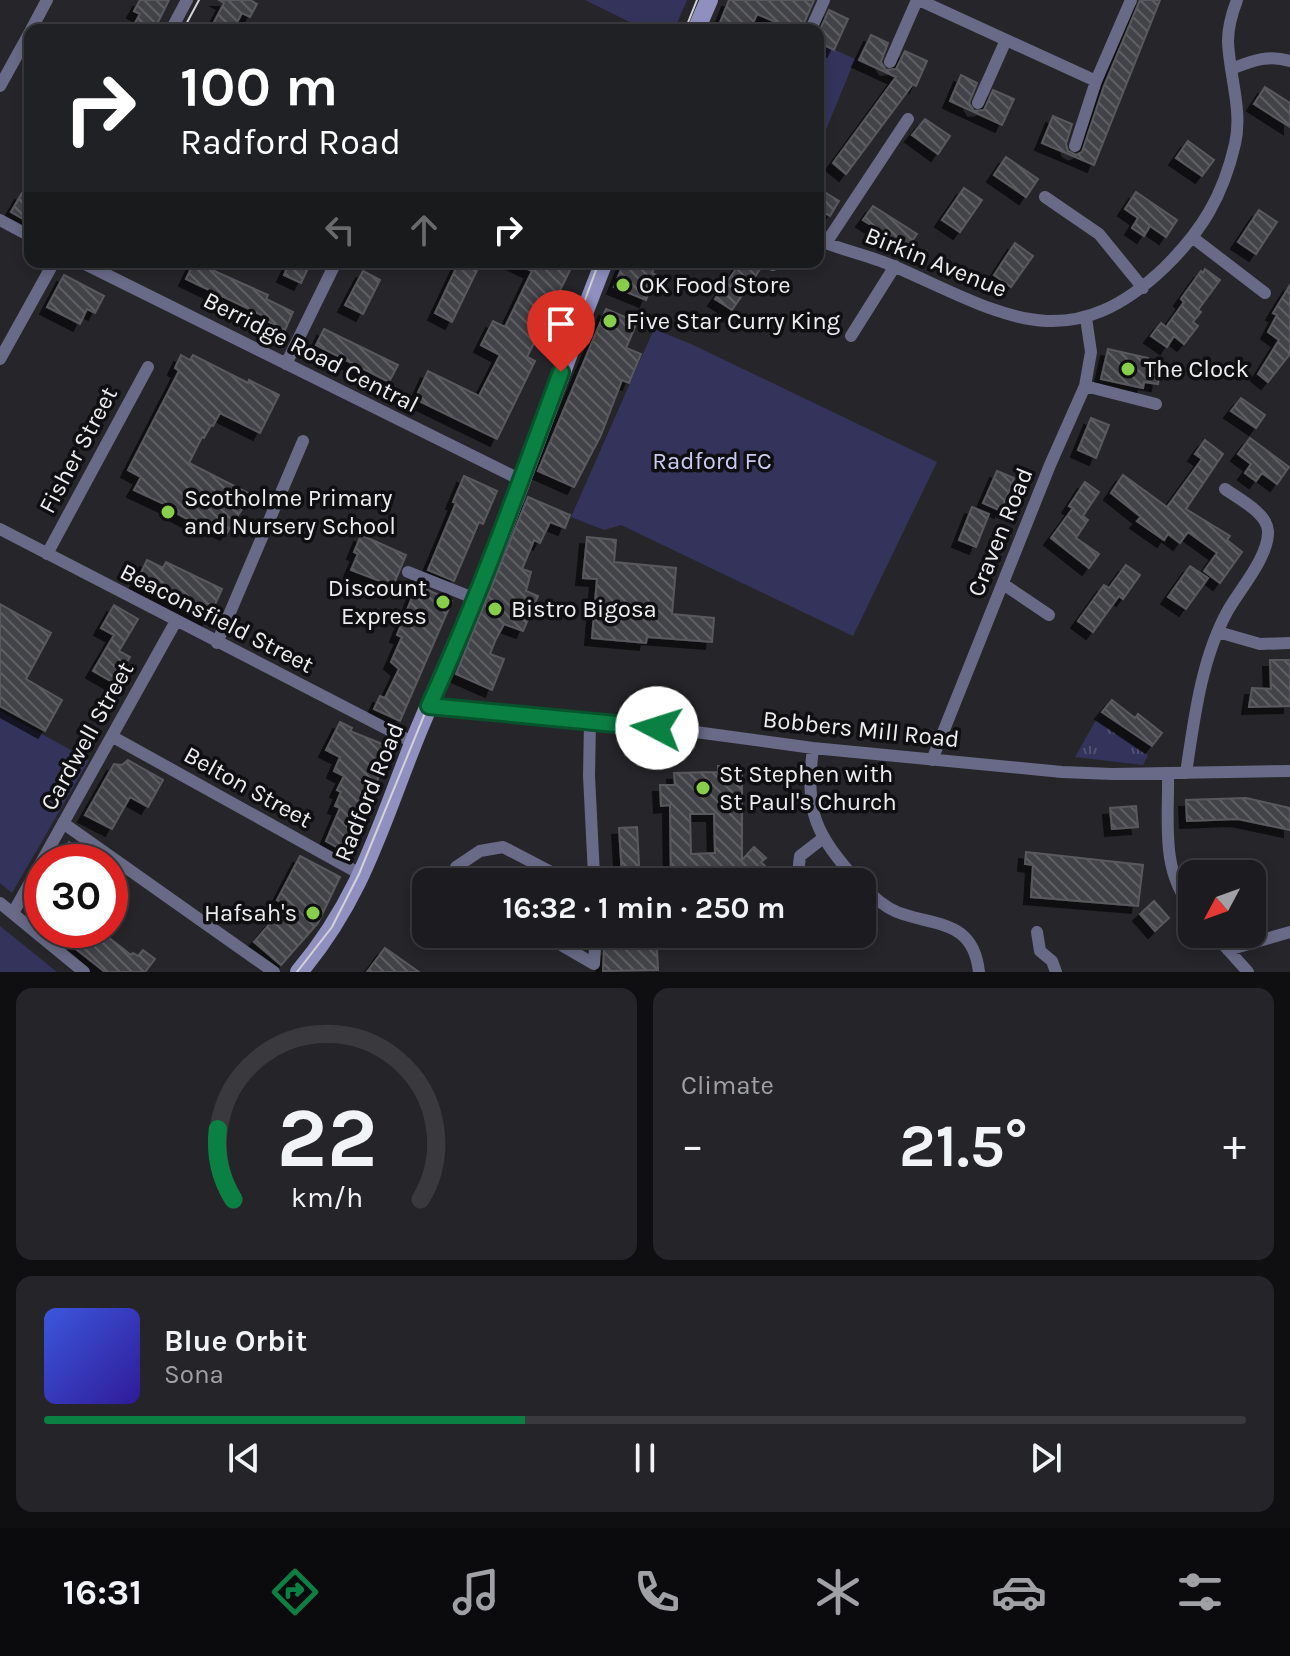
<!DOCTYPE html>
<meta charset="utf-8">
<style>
body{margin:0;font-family:Karla,sans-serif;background:#252529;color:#f1f3f6;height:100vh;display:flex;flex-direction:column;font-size:30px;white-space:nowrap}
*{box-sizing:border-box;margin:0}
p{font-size:26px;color:#a0a1a5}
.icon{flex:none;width:44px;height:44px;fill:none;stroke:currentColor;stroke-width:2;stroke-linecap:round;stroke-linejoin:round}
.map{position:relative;height:972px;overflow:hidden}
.sheet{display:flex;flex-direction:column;gap:16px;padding:16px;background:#0f0f12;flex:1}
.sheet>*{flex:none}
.guide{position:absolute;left:24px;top:24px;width:800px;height:244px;border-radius:16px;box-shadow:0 4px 12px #0003,0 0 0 2px #3a3a3e;background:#202124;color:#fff;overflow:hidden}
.needle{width:52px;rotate:229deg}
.controls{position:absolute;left:1178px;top:860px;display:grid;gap:16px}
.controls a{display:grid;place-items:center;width:88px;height:88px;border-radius:16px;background:#1c1c20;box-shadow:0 4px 12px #0003,0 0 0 2px #3a3a3e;font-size:40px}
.speed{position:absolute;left:24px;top:844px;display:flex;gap:16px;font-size:40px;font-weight:700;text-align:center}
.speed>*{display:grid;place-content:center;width:104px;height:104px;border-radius:50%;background:#1c1c20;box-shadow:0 4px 12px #0003,0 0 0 2px #3a3a3e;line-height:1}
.speed .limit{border:12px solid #d22;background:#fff;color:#111}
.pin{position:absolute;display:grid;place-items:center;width:68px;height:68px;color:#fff;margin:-82px -34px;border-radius:50% 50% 50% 0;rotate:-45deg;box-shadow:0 0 8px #0007}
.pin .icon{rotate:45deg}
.me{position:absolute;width:88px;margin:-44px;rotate:275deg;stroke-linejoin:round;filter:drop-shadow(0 0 6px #0008)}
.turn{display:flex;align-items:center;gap:28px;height:168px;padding:0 24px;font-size:36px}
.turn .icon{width:104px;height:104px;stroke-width:2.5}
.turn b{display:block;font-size:56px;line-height:68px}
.lanes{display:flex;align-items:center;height:76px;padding:0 24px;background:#0003;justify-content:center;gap:40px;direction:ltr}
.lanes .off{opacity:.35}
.big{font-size:60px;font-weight:700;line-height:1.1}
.sheet .tile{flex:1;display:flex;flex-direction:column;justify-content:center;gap:12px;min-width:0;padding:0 28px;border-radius:16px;background:#252529}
.sheet .dial{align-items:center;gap:0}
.dial svg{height:208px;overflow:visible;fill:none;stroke:#3a3a3e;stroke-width:7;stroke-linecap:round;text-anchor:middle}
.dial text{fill:#f1f3f6;stroke:none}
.song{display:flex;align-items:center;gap:24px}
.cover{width:96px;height:96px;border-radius:12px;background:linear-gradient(135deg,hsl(230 70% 55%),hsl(250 70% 35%))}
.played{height:8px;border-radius:4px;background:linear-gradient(90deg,#0b8043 40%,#3a3a3e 40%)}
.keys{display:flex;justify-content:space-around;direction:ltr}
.heat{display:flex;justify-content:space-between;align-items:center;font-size:44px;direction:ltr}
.sheet .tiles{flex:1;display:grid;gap:16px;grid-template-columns:1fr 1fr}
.tile:last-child{grid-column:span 2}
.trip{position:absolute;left:412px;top:868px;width:464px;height:80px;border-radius:16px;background:#1c1c20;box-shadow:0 4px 12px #0003,0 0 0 2px #3a3a3e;font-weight:700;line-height:80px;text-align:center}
.tabs{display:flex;height:128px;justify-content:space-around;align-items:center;background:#0b0b0d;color:#a0a1a5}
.tabs .icon{width:56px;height:56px}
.tabs .current{color:#0b8043}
.tabs b{font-size:36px;color:#f1f3f6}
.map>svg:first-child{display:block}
.grass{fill:url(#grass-tufts)}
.park{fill:#34335b}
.building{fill:url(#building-back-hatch);stroke:#59595e;stroke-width:2;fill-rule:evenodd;filter:url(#shadow)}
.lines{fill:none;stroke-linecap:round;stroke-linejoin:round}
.street{stroke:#696a87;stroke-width:12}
.secondary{stroke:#8f90bf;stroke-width:18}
.tram{stroke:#d3d3d6;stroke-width:2}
.route-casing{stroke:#07532c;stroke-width:20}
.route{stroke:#0b8043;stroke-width:14}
.poi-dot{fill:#87cf4b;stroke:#0f0f11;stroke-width:3}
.labels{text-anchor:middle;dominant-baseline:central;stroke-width:7;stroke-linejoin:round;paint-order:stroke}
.street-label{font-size:24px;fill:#ededf0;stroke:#0f0f11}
.poi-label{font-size:24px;fill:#ededf0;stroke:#0f0f11;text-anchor:start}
.park-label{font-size:24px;fill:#cbccf2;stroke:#0f0f11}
</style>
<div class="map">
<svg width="1290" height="972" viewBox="0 0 1290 972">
<defs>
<pattern id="grass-tufts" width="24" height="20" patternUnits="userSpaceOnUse" patternTransform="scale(2)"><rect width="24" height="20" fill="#34335b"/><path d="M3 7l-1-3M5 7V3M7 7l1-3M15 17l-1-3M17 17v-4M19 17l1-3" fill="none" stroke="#525173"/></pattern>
<pattern id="building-back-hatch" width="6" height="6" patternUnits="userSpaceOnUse" patternTransform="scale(2)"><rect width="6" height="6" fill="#434348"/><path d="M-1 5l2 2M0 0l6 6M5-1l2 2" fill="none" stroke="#5e5e63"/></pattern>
<filter id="shadow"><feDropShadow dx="-7" dy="7" stdDeviation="0" flood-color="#0009"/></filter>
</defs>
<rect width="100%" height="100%" fill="#26262a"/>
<!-- grass -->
<path class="grass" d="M1096,720L1148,755L1143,765L1075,757Z"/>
<!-- park -->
<path class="park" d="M585,0H687L674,30H646Z
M818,42L855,59L818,149Z
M654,329L691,344L937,462L853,636L621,525L604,530L571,517Z
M0,711L89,760L12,893L0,883Z
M0,926L57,972H0Z"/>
<!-- building -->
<path class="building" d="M140,0H169L154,30H131L140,14L134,11Z
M219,0H250L257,4L250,17L242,13L233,30H210L224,3Z
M729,0H814L804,23V30H794L757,14L750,30H717Z
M1140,0H1160L1094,165L1042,143L1053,116L1072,124L1066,144L1068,151L1076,155L1082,152L1104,86Z
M829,10L848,19L834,50L818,42V34Z
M871,35L888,43L881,62L886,70L896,69L905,51L927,61L916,86L913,84L846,174L833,163L896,77L859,60Z
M961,75L977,83L969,103L974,111L984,110L993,90L1014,99L1002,125L950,101Z
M1265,87L1290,103V127L1254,104Z
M925,119L950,136L938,154L912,135Z
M1188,141L1214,160L1202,176L1176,158Z
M1006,157L1038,179L1026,197L994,175Z
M818,188L839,201L830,216L818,209Z
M964,188L982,200L960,232L942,220Z
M1136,192L1177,220L1166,237L1150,226L1144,236L1132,228L1138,218L1125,209Z
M22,193L30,198V223L11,212Z
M873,206L917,234L907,248L863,220Z
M1259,210L1277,222L1256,254L1238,242Z
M1015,243L1033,256L1011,287L994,275Z
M194,262L268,295L266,299L293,312L285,330L267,321L268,318L186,279Z
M290,262H311L301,283L284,275Z
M459,262H481L452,322L435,313Z
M513,262H574L527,357L535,361L497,439L415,399L428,371L479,396L500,355L481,345L493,321L505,327L532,271Z
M624,262H641L654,268L652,273L656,275L646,300L614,287Z
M741,262H765L732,310L715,299Z
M1205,269L1220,280L1198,310L1201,312L1193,322L1198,326L1184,344L1174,336L1167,347L1151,336L1161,323L1166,327L1184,302L1181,299L1201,271L1203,273Z
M363,271L380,280L363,314L345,305Z
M64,275L104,296L95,313L87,309L80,324L47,307Z
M1290,285V354L1268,382L1258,374L1279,340L1268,332L1277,315L1273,313Z
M606,309L637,322L626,348L641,354L629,383L622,380L601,435L574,487L538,471Z
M324,329L398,365L389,382L316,345Z
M1108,349L1148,358L1146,368L1160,370L1158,384L1144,382L1143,388L1101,379Z
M181,355L190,360L193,355L248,383L249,380L279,395L260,433L220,413L213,426L211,425L204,438L202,437L189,463L248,493L240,508L242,509L227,533L206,522L205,525L192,518L191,521L178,514L179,511L134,490L141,477L128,470L179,371L175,368Z
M1241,398L1265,415L1256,428L1231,411Z
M1091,418L1109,425L1096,458L1078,450Z
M1250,438L1289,467L1277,484L1262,473L1256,481L1245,473L1251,464L1238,454Z
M1205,440L1223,454L1186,509L1230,536L1227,540L1242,552L1220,583L1204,571L1217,553L1188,532L1180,543L1168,534L1164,540L1137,521L1141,517L1111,493L1123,475L1167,507L1202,459L1195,454Z
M997,471L1014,478L1001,511L983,503Z
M464,476L497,491L483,524L479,522L454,581L428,570L456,503L453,502Z
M1085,482L1099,492L1083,516L1088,520L1076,538L1099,554L1089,568L1051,538L1073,508L1069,506Z
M528,497L570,515L565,528L550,522L540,543L534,540L522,569L531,572L526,591L538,596L523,631L504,624L496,639L490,654L504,659L492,690L456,674Z
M972,507L989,514L976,547L959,540Z
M361,535L406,555L393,586L351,570L358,554L354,552Z
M587,537L616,540L614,562L676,568L672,614L714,618L712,642L647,637L646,643L592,638L597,579L583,578Z
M147,560L163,568L166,562L222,589L208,620L135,585Z
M1126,565L1140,575L1123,599L1119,596L1093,632L1078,621L1104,585L1109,588Z
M1190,566L1208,578L1186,609L1168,597Z
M417,585L452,601L400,721L374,709L380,696L385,698L399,669L391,662L402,637L397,635Z
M0,604L51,633L26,679L62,700L45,731L0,706Z
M114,605L138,619L119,651L130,657L114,683L93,671L114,635L101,628Z
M1270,660H1290V706L1249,707L1252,688L1271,689Z
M1112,700L1135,718L1138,714L1162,733L1152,746L1102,712Z
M340,722L352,728L350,731L390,747L349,854L326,841L340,808L335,806L341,792L337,790L344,776L334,771L340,757L326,750Z
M128,760L163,780L148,807L130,797L112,829L85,815L114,764L122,765Z
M718,766H730V772H742V860L754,847L766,858L761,862L781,882H723L711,870H692V882H671L670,805L661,806L660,785H675L674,773L718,772ZM690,814H714L715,853L691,854Z
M1246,798L1290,808V830L1238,819L1187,821L1186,800Z
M1136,806L1138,827L1112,829L1110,808Z
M637,827L640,882H627V875H622L619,828Z
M69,842L98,862H56Z
M1026,852L1143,865L1138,906L1031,897L1033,865L1025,864Z
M300,856L340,877L318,923L281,965L254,942L286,905L277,900Z
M1154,901L1169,918L1155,931L1140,914Z
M52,930H99L131,955L133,953L138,956L143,950L155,959L145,972H105Z
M385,948L419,972H367Z
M604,949H657L658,970L603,971Z"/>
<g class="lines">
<!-- street -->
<path class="street" d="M919,0L1096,81
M812,27L824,0
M31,30L47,0
M171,30L187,0
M890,62L917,0
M1231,69C1252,61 1268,54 1290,61
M0,86L30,32
M978,103L1006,40
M1075,146L1096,81L1131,0
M1045,197L1099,234L1143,288
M0,220L30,236
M1192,237L1265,293
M818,240C844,251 872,256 898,268C1002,314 1067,360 1164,268C1202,231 1223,196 1235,144C1243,110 1229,75 1228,41C1228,28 1232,13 1237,0
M826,243L908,119
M81,262L521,480
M773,265L774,262
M851,336L895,266
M0,359L54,262
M286,364L336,262
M1085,386L1156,404
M0,529L414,743
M47,554L148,367
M408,572L476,599
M1003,584L1049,615
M1218,632L1260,644L1290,643
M217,643L303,441
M429,706L681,730L813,748L1062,772L1112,774L1290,771
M113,737L362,875
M813,748C805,814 815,833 858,882
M932,760L1050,465L1085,386L1091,352L1086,318
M1168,773C1169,821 1160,870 1192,908
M1186,773C1194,720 1201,660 1227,612C1239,590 1269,557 1268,531C1267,513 1239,499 1225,489
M63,823L274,972
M456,867L480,851L503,847L553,873L577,880L594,875L589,776L590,722
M797,882L800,856L822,839
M862,886C873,896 883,906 897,912C936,927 973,919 979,972
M0,903L84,972
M13,913L176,621
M1037,932L1040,951L1052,961L1056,972
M1214,934L1248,972
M563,946L594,964L596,934
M1228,950L1290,932"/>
<!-- secondary -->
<path class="secondary" d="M696,30L709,0
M299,972C364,895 382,819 419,729C447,662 478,596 504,528C538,440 569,350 604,262"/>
<!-- tram -->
<path class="tram" d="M183,30L199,0
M685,30L697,0
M297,972L332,927L359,874L496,540L599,262"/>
</g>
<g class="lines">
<!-- route casing -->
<g class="route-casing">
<path id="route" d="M561,372C519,485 479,597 429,706L657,728"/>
</g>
<!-- route -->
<use href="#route" class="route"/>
</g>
<!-- markers -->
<g class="poi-dot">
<circle cx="623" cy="285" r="8"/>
<circle cx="610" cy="321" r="8"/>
<circle cx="1128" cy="369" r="8"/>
<circle cx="168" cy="512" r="8"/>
<circle cx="443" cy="602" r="8"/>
<circle cx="495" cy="609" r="8"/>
<circle cx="703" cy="788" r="8"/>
<circle cx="313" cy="913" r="8"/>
</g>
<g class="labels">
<!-- street labels -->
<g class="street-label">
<text transform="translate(936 262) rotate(22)">Birkin Avenue</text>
<text transform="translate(311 352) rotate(27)">Berridge Road Central</text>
<text transform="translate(78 450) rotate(-62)">Fisher Street</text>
<text transform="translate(1000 532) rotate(-68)">Craven Road</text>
<text transform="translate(217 618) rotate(27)">Beaconsfield Street</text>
<text transform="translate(861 729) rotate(6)">Bobbers Mill Road</text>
<text transform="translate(87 736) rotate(-61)">Cardwell Street</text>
<text transform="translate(248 787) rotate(29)">Belton Street</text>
<text transform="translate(369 792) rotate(-68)">Radford Road</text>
</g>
<!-- poi labels -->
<g class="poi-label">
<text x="639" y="285">OK Food Store</text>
<text x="626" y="321">Five Star Curry King</text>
<text x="1144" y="369">The Clock</text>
<text x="184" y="498">Scotholme Primary<tspan x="184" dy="28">and Nursery School</tspan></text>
<text x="427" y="588" text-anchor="end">Discount<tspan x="427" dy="28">Express</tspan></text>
<text x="511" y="609">Bistro Bigosa</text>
<text x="719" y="774">St Stephen with<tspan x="719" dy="28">St Paul's Church</tspan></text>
<text x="297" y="913" text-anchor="end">Hafsah's</text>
</g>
<!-- park labels -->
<g class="park-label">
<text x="712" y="461">Radford FC</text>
</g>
</g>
</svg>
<div class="controls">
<a><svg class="needle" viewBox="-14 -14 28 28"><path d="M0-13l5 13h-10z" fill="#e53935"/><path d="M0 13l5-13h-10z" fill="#a0a1a5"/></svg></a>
</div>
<div class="speed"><div class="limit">30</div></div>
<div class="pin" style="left:561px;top:372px;background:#d93025"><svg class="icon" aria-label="arrive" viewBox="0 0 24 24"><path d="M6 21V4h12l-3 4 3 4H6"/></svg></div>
<svg class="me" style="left:657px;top:728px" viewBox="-20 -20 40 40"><circle r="19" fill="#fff"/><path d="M0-13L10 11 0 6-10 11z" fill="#0b8043"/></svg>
<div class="trip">16:32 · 1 min · 250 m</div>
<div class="guide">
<div class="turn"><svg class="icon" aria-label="right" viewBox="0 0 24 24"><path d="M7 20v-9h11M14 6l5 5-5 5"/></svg><div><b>100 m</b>Radford Road</div></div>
<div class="lanes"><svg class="icon off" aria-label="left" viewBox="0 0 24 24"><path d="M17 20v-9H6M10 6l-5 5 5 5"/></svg><svg class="icon off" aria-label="ahead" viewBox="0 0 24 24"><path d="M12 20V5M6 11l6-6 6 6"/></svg><svg class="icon" aria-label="right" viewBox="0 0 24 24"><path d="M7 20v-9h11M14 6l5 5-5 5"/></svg></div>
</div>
</div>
<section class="sheet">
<div class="tiles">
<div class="tile dial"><svg viewBox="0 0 100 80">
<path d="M14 69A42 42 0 1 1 86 69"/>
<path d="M14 69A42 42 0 0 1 8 42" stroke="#0b8043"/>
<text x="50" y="56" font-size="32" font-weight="700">22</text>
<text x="50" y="72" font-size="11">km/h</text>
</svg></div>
<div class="tile"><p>Climate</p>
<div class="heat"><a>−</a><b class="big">21.5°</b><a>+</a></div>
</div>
<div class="tile">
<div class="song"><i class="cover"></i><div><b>Blue Orbit</b><p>Sona</p></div></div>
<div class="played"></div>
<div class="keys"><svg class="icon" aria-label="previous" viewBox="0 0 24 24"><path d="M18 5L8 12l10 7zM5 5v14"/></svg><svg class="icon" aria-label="pause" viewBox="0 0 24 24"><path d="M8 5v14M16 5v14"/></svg><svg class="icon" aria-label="next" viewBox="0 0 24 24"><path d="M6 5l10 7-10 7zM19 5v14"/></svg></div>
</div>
</div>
</section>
<nav class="tabs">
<b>16:31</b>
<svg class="icon current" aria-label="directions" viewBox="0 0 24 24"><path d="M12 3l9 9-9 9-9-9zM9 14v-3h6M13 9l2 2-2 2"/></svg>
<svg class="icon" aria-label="music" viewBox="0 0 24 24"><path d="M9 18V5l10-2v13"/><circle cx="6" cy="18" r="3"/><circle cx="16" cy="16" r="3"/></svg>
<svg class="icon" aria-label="phone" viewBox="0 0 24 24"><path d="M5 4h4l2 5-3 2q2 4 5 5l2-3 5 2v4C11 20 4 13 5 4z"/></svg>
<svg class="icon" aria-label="climate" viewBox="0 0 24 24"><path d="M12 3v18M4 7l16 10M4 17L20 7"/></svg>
<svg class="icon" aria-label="car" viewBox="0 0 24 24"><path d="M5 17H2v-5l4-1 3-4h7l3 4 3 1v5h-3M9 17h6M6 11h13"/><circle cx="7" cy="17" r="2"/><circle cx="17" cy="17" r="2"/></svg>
<svg class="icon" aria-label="filters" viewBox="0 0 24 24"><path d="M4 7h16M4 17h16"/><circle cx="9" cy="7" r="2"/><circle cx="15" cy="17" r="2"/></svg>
</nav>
